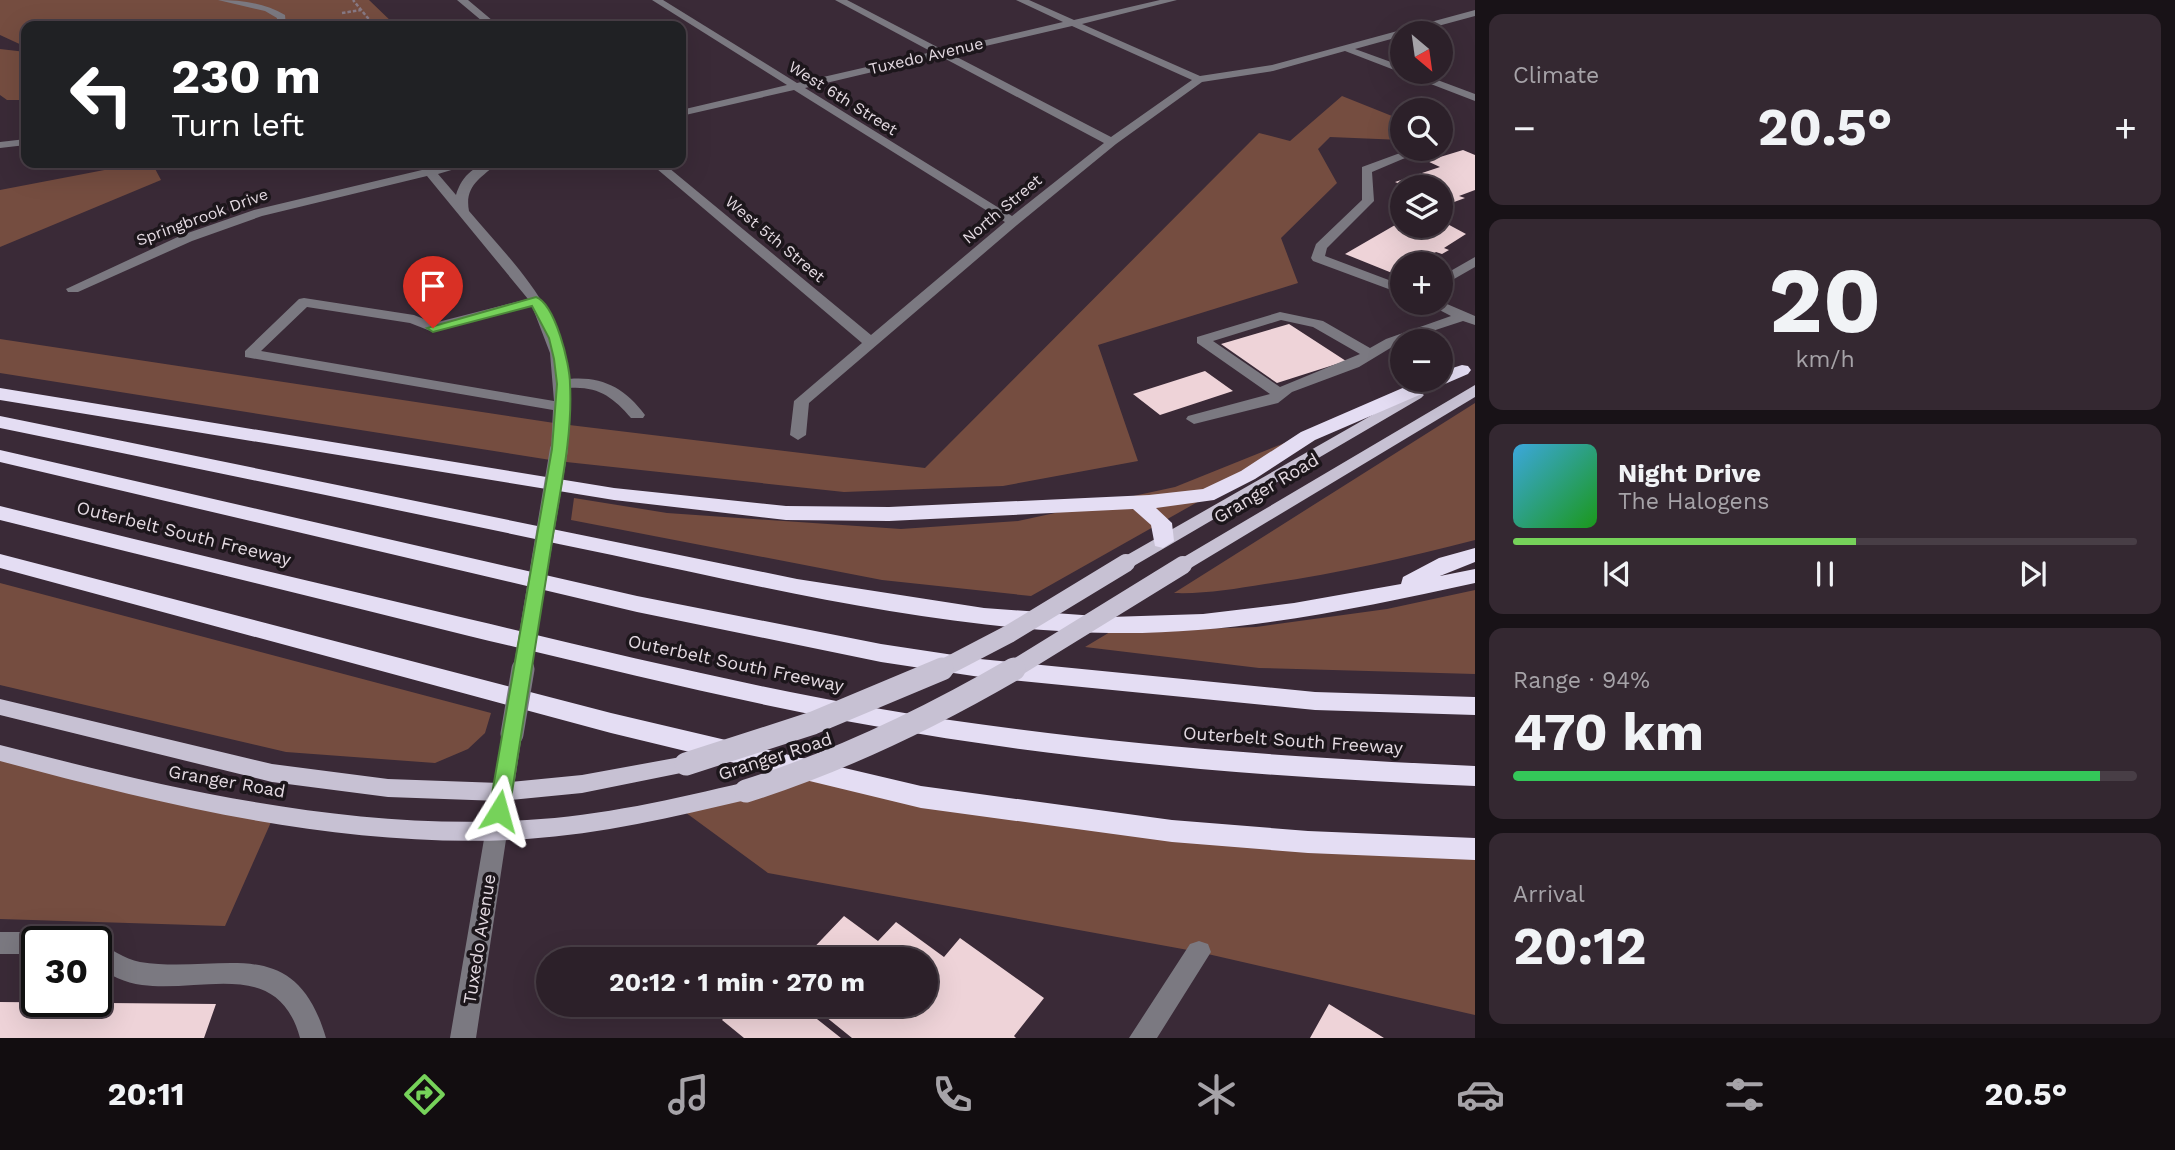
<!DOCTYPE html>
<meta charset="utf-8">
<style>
body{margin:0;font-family:"Work Sans",sans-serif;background:#342831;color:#f1f3f6;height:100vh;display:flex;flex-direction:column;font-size:26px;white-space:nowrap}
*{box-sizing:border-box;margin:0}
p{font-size:23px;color:#a6a3a8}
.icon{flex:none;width:38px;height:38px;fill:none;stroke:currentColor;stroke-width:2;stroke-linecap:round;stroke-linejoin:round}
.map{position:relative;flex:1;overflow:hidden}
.side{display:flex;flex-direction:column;gap:14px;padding:14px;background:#181217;width:700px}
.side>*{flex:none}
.banner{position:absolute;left:21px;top:21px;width:665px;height:147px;border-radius:14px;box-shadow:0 7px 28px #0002,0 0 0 2px #483e46;background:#202124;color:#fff;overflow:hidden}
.needle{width:46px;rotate:151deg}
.fabs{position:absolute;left:1390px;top:21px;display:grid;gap:14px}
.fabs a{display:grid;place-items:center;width:63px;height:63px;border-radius:50%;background:#2c2029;box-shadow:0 7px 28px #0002,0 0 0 2px #483e46;font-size:35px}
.speed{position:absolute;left:21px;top:926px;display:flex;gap:14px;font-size:35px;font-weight:700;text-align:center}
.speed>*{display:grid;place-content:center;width:91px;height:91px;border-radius:50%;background:#2c2029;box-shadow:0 7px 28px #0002,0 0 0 2px #483e46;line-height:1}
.speed .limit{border:4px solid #111;border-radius:10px;background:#fff;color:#111}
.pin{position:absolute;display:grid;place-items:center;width:60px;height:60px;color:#fff;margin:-72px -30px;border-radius:50% 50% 50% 0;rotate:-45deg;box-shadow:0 0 7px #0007}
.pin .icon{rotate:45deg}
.me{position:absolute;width:77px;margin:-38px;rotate:8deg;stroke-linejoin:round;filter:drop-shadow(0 0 5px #0008)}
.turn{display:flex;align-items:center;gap:24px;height:147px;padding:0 35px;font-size:32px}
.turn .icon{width:91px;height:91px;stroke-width:2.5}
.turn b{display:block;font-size:49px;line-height:60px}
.big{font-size:52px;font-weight:700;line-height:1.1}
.side .widget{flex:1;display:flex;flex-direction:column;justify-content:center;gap:10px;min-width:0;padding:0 24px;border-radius:14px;background:#342831}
.side .dial{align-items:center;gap:0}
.dial b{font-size:91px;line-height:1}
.song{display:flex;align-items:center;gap:21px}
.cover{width:84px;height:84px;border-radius:10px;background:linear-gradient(135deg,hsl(200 70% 55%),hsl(120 70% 35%))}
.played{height:7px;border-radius:4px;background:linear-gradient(90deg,#76d25a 55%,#483e46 55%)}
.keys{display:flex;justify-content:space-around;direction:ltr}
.heat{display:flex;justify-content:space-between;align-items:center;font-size:38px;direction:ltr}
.charge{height:10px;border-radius:5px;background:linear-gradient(90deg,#34c759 94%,#483e46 0)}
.trip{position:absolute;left:536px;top:947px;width:402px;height:70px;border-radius:35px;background:#2c2029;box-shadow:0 7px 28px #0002,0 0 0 2px #483e46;font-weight:700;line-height:70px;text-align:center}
.tab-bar{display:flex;height:112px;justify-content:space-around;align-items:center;background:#120d10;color:#a6a3a8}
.tab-bar .icon{width:49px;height:49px}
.tab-bar .current{color:#76d25a}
.tab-bar b{font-size:32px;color:#f1f3f6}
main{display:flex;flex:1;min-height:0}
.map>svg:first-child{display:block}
.green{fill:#754d40}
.building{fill:#eed3d8}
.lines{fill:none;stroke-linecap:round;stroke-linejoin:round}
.path{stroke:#887a85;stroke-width:2.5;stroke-dasharray:3.5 2;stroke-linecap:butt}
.minor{fill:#7b7981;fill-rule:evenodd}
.major{fill:#c7c1d3;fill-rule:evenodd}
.highway{fill:#e4ddf3;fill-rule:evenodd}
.minor-bridge-far1{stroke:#7b7981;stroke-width:18}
.minor-bridge{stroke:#7b7981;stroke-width:23}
.major-bridge-far1{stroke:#c7c1d3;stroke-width:18}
.major-bridge{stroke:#c7c1d3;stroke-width:23}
.route{fill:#76d25a;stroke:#4d883a;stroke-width:2}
.labels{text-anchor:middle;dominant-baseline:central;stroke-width:7;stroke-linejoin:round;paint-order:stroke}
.far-street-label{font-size:16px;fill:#e4dae2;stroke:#1c161b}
.street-label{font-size:18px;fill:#e4dae2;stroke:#1c161b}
</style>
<main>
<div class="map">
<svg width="1475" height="1038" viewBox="0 0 1475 1038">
<rect width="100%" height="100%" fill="#3a2a37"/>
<!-- green -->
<path class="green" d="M0,0H369L396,26H26V47L0,35Z
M0,49L26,52V100H7L0,95Z
M1342,96L1402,120V140L1330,137L1318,149L1337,183L1281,238L1298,283L1098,345L1138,461L1003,486L844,492L557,461L0,373V339L561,424L925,468L1259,133L1290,141Z
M141,163H152L161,180L0,247V190Z
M1475,403V540C1405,558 1336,574 1265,584C1234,589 1205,594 1174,593Z
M1287,442L1295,447L1031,596L882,580L571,520L574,498L667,513L901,529L1018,521L1175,487Z
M0,583L491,713L485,733L468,749L435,763L286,752L0,685Z
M1475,590V674L1259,668L1085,647L1110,632L1256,627L1387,609Z
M0,753L275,813L225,926L0,919Z
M813,770L921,797L1475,849V1015L1199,952L768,873L678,807Z"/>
<!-- building -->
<path class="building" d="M1463,150L1475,155V190L1459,196L1465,198L1446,205L1440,202V187H1407L1395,182L1440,167L1427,161Z
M1440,220L1466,234L1444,248L1449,250L1442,254L1436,252L1416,264H1402V277L1345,254L1402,221V226H1440Z
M1289,324L1346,361L1277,383L1221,344Z
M1205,371L1233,391L1160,415L1133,394Z
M844,916L878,941L896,922L944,957L960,938L1044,998L1014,1036L1016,1038H852L810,1004H926V959H803Z
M0,1002L216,1004L204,1038H0Z
M737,1004H798L841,1038H744L722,1020Z
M1329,1004L1384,1038H1310Z"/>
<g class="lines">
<!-- path -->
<path class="path" d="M342,13L361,10
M350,26L372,23L353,0"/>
<!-- minor -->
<path class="minor" d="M218,0C242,0 265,3 285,15L286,26H276L277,18L265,11Z
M457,0H468L499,26H488Z
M652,0H663L797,83L932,52L835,0H847L943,50L1063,22L1016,0H1029L1074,20L1160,0H1177L1082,24L1200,76L1272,65L1475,10V16L1412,33H1402V36L1355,49L1402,66V72H1416L1475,94V101L1345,51L1273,71L1202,82L1116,144L1017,225L809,403L806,435L798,440L790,435L794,401L862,343L650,163H663L871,335L1005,222L794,90L681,116V110L787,85ZM1072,26L1192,80L1111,137L951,54ZM940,56L1104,143L1012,216L805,88Z
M26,139V145L0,148V142Z
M1411,149L1424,150L1372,172L1374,201L1327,248L1325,256L1402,285V294L1313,261L1311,258L1316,244L1362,200V167Z
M420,163H428L433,168L455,163H475L438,174L456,195C462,175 476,163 497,163C482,178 464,185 469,211C512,262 563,309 569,379C602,376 625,388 645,415L643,418H631C613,397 598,386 569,388L567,449L559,454L551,449L553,410L245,357V351L299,299L304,298L414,315L434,323L528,299L427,176L262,216L192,241L78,292H68L66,289L182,235L254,210L422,170L418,165ZM532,306L550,353L554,401L261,351L307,307L410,323L433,332Z
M1475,257V267L1440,287V277Z
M1440,301L1475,316V325L1463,321L1402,341L1359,367L1292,392L1278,403L1194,424L1186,419L1188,416L1270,394L1197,343V337L1280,312L1323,321L1370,348L1386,339L1451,316L1426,303ZM1281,320L1313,327L1360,354L1280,387L1213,341Z
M512,726L519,728L522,734L476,1038H450L502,734L505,728Z
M0,932H37L46,935L48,942H37V954H0Z
M1199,941L1208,944L1211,952L1157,1038H1129L1190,944Z
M96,942C111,948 124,959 140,962C221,975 294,929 326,1038H300C278,957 203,993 142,985C125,983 110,975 96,966Z"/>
<!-- major -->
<path class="major" d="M1475,385V397L1189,569L1183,571L1174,565L1177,561Z
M1416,390L1424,395L1421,398L1132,567H1120L1117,563L1120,559Z
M0,699L272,764L388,779L500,783L582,775L686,756L694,758L697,764L694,770L686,772L582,793L500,801L388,797L272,782L0,715Z
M0,745C171,789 349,831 527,820C601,816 674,799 746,782L754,785L757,791L754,797L746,800C674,817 601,834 527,839C349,850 171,807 0,761Z"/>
<!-- highway -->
<path class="highway" d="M1462,365L1468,366L1471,370L1468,374L1315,440L1255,479L1214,500L1156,508L1172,523L1174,541L1163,548L1155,546L1151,525L1133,509L889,521L786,520L614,500L0,400V388L614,488L786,506L889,507L1149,495L1203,489L1241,471L1301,432L1421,380H1440V372Z
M0,416L797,579L984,608L1110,617L1203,614L1294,603L1401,584L1403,577L1439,558L1475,548V562L1440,576L1475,569V583C1355,609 1234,635 1110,633C942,630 776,590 612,555C408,512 204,470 0,428Z
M0,450L637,596L881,644L980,659L1315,692L1475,697V715L1315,710L980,677L881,662L637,612L0,462Z
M0,506C156,545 313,582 469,619C604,651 738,684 875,708C1073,742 1274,757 1475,766V786C1274,778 1073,762 874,726C738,702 604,668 469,636C313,597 156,559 0,520Z
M0,554L611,713L921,786L1172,820L1308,831L1475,838V860L1308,853L1172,842L921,808L611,733L0,568Z"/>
<!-- minor-bridge-far1 -->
<path class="minor-bridge-far1" d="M522,671L559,449"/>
<!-- minor-bridge -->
<path class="minor-bridge" d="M512,734L523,669"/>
<!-- major-bridge-far1 -->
<path class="major-bridge-far1" d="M938,671L1009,634L1126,563
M1011,671L1183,565"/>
<!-- major-bridge -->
<path class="major-bridge" d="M686,764L813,723L942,669
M746,791C841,761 928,719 1014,669"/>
</g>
<!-- route -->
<path class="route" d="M536,297C555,304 570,364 570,384C573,438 559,494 551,548C537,636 523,724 509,811L506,817H492L489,811L552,449L557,384L554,359L549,338L532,306L433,332L427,328Z"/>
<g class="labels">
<!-- far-street labels -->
<g class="far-street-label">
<text transform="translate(926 56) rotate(-13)">Tuxedo Avenue</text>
<text transform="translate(843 98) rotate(32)">West 6th Street</text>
<text transform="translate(1002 209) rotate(-40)">North Street</text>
<text transform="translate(202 217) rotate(-20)">Springbrook Drive</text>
<text transform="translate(775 239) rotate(40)">West 5th Street</text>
</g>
<!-- street labels -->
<g class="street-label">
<text transform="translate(1266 488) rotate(-31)">Granger Road</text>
<text transform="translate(184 533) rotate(14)">Outerbelt South Freeway</text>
<text transform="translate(736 663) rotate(12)">Outerbelt South Freeway</text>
<text transform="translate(1293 740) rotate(4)">Outerbelt South Freeway</text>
<text transform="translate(775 756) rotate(-18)">Granger Road</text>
<text transform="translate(227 781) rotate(10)">Granger Road</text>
<text transform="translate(479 939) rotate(-81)">Tuxedo Avenue</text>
</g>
</g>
</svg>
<div class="fabs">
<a><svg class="needle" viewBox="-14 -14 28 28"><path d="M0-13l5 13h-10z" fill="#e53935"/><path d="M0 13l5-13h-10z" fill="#a6a3a8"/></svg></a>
<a><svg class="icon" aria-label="search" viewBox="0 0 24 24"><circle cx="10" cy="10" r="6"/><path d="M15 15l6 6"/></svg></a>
<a><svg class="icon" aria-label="layers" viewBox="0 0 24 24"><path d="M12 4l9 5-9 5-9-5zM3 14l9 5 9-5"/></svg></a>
<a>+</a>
<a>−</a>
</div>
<div class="speed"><div class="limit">30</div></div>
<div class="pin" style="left:433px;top:328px;background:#d93025"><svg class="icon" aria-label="arrive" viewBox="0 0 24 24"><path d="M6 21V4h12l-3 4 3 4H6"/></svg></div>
<svg class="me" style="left:499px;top:811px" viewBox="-20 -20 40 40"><path d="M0-17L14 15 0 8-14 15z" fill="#76d25a" stroke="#fff" stroke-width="4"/></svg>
<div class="trip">20:12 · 1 min · 270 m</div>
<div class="banner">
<div class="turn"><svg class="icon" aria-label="left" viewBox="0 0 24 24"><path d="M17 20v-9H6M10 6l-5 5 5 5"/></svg><div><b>230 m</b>Turn left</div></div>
</div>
</div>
<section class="side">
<div class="widget"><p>Climate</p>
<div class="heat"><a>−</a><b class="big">20.5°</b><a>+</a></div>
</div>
<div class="widget dial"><b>20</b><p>km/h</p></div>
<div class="widget">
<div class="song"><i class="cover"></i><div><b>Night Drive</b><p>The Halogens</p></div></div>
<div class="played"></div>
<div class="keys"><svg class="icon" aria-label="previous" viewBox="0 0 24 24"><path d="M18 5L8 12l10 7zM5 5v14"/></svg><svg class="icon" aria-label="pause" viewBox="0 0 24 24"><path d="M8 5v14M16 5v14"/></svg><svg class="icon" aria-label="next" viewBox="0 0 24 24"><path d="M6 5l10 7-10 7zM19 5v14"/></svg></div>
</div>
<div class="widget"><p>Range · 94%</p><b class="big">470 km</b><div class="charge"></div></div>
<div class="widget"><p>Arrival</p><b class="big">20:12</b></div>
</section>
</main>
<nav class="tab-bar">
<b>20:11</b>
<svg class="icon current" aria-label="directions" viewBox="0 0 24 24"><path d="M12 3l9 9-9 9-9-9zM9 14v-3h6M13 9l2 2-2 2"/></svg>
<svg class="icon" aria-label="music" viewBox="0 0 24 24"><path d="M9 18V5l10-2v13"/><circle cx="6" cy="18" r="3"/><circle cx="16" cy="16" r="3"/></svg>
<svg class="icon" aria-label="phone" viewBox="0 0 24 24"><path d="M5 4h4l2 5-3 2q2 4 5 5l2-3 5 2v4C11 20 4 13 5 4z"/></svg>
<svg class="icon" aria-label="climate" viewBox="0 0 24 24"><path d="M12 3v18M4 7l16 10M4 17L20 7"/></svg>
<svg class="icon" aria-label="car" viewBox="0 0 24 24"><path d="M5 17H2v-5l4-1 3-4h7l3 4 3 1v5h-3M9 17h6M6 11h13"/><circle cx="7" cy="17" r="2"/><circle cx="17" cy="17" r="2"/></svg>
<svg class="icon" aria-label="filters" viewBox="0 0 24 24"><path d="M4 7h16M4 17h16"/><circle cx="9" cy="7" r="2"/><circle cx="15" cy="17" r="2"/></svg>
<b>20.5°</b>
</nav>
